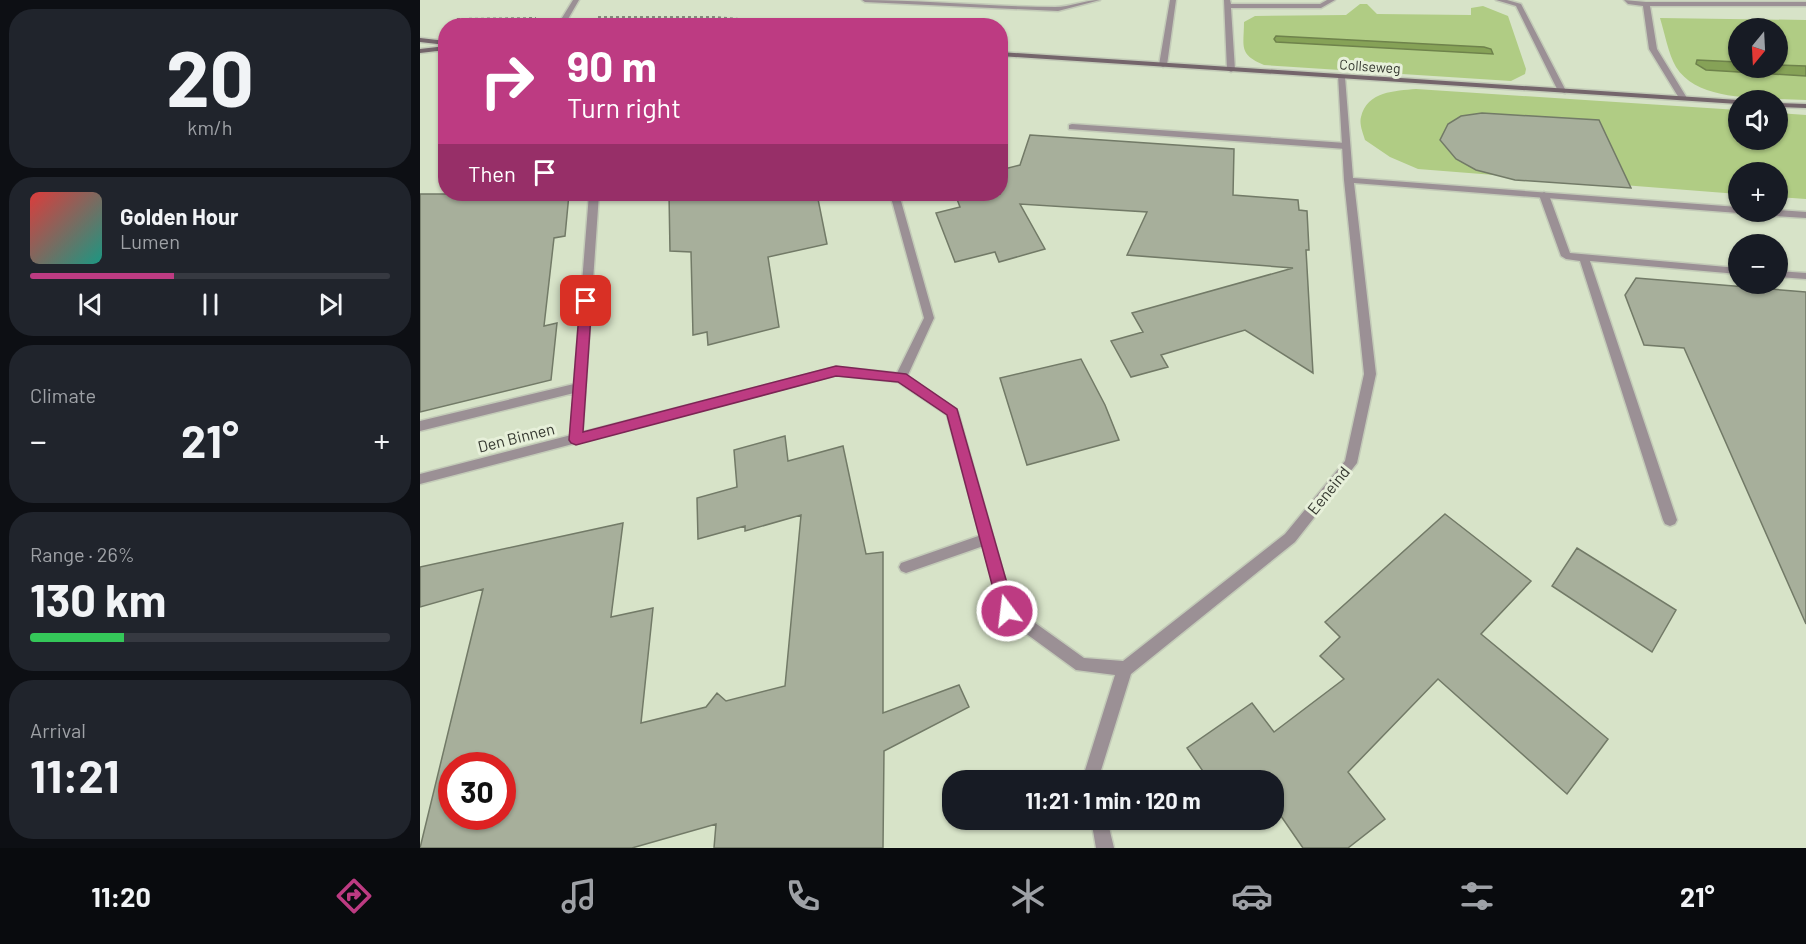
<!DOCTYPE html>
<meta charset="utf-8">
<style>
body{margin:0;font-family:Barlow,sans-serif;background:#20242c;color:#f1f3f6;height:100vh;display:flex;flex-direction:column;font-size:22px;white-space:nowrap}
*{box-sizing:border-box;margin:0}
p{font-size:20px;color:#9ea1a6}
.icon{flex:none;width:33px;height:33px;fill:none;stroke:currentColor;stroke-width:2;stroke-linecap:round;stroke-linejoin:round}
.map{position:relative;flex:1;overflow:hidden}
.details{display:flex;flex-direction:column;gap:9px;padding:9px;background:#0d0f14;width:420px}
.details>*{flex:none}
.hud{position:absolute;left:18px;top:18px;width:570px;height:183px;border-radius:24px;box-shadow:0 2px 4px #0004;background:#bd3b82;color:#fff;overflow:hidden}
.needle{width:39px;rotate:198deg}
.controls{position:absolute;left:1308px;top:18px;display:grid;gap:12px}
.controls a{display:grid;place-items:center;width:60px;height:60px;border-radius:50%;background:#171b24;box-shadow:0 2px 4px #0004;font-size:30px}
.speed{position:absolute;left:18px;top:752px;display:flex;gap:12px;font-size:30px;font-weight:700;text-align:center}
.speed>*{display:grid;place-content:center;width:78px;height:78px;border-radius:50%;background:#171b24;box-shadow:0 2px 4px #0004;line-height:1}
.speed .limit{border:9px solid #d22;background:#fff;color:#111}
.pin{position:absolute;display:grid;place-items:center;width:51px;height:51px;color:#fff;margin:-26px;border-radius:12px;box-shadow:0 3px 9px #0006}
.me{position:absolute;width:66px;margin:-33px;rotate:345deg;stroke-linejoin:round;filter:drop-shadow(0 0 4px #0008)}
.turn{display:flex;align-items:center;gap:21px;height:126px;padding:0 30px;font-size:27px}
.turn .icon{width:78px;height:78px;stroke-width:2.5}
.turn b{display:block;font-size:42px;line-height:51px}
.then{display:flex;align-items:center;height:57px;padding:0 30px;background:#0003;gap:12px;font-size:22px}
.big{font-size:45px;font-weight:700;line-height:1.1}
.details .tile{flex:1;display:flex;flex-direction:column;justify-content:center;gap:9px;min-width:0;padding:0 21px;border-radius:24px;background:#20242c}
.details .dial{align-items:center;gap:0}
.dial b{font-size:78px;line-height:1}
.song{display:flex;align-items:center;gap:18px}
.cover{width:72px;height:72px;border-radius:9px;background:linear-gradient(135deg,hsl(0 70% 55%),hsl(170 70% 35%))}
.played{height:6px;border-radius:3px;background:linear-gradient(90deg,#bd3b82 40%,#363941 40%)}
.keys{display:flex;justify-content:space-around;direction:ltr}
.heat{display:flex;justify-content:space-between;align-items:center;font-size:33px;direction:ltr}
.charge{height:9px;border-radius:4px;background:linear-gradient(90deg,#34c759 26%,#363941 0)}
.trip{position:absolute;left:522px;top:770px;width:342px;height:60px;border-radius:24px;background:#171b24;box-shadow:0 2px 4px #0004;font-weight:700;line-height:60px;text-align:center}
.dock{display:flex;height:96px;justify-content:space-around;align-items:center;background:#090b0e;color:#9ea1a6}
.dock .icon{width:42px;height:42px}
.dock .selected{color:#bd3b82}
.dock b{font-size:27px;color:#f1f3f6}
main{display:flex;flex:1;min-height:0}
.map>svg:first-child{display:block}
.built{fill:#d7e3c8;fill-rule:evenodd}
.green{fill:#b0cc84}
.water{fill:#86a257;stroke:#6e824b;stroke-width:1.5}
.building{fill:#a7af9b;stroke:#727a67;stroke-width:1.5;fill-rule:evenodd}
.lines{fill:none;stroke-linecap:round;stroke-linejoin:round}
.lane-casing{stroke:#c3cbb8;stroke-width:3}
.street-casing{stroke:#c3cbb8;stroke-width:3}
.secondary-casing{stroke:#c3cbb8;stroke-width:3}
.path{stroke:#868b7d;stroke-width:2;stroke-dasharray:3 3;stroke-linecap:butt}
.lane{fill:#9b9095;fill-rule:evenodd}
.street{fill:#9b9095;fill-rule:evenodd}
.secondary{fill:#74656b;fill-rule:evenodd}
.route{fill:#bd3b82;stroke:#7b2654;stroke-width:1.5}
.labels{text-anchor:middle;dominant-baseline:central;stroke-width:6;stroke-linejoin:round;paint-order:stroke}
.far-street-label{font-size:14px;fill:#353830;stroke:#e7f0da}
.street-label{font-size:16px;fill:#353830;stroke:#e7f0da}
</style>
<main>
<section class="details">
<div class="tile dial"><b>20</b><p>km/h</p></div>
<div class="tile">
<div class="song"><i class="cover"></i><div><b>Golden Hour</b><p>Lumen</p></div></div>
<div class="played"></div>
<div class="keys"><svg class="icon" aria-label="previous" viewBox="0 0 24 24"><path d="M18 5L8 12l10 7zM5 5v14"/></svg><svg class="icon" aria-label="pause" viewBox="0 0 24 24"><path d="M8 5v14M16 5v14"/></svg><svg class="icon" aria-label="next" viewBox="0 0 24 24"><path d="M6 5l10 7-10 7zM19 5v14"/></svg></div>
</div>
<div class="tile"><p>Climate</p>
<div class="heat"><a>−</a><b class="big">21°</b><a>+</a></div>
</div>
<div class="tile"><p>Range · 26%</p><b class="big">130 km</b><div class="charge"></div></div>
<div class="tile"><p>Arrival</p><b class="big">11:21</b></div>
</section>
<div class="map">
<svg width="1386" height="848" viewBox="0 0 1386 848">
<rect width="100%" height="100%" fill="#e7f0da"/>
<!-- built -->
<path class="built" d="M0,0H1386V848H0ZM26,26H580V194H26ZM1318,28H1358V68H1318ZM1318,100H1358V140H1318ZM1318,172H1358V212H1318ZM1318,244H1358V284H1318ZM32,765H82V816H32ZM532,780H854V819H532Z"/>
<!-- green -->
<path class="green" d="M940,4H947L957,14L1051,15V8L1063,6L1088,16L1106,69L1105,74L1091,81L844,65C818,54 824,47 824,22L835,16L926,15Z
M1240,18L1386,20V66L1358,65V28H1318V62L1277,60L1276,64L1286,70L1386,76V100C1347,97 1279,104 1256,67C1248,53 1245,34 1240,18Z
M996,89L1318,110V140H1358V113L1386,115V199L1358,197V172H1318V194L998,169L970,157L945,140C943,133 939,124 941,117C947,91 975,91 996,89Z"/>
<!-- water -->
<path class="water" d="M856,36L1064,47L1071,49L1073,54L856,42L854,39Z
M1277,60L1318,62V68H1358V65L1386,66V76L1286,70L1276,64Z"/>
<!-- building -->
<path class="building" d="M1062,113L1179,120L1211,188L1095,180L1056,170L1036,159L1020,140L1028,124L1041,116Z
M610,135L814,149L813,195L878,200L879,210L887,211L889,250H886L893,373L825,330L741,355L748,367L711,377L691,341L723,332L712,313L873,268L707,255L727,212L600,204L625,249L579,262L575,252L535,262L516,213L540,207L535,194H580V170L600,165Z
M0,194H149L145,236L134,238L124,326L137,323L131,380L0,412Z
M249,194H397L407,244L348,257L359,327L288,345L287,332L273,335L271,252L250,251Z
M1216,278L1386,292V624L1264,348L1224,345L1205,295Z
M661,359L685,405L699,440L607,465L580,378Z
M365,436L368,461L423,446L446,554L463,552V713L539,685L549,707L464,751L463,848H294L296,824L212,848H0L63,589L0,607V567L203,523L191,617L233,608L221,723L286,707L297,693L306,701L365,686L381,515L325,531V526L278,539L277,498L317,487L314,450ZM32,765H82V816H32Z
M1025,514L1111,581L1061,634L1188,739L1147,794L1018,679L928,772L965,819L928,848H883L854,806V780H789L767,748L832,703L854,732L924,679L900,656L920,637L905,622Z
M1157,548L1256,610L1232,652L1132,586Z"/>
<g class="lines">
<!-- lane casing -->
<g class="lane-casing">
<path id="lane" d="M153,0H159L144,26H137Z
M442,0C506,0 571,7 635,7C650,7 665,0 680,0L638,11L445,2Z
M750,0H756L747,65L743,67L739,65Z
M804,0H810L811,4H900L907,0H915L901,8H811L815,70L811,72L807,70Z
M1076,0H1087L1101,4L1146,91L1145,93L1138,91L1096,6Z
M1204,0L1226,2H1386V6H1230L1237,49L1267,98L1263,100L1259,98L1229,49L1223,6L1208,4Z
M652,124L926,143L930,146L926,149L649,129V125Z
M1124,192L1129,195L1150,253L1318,268V274L1170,261L1257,520L1255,524L1250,526L1245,524L1243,520L1160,261L1146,259L1141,256L1119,195Z
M169,194H179L162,440L160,443H152L150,440L154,393L0,431V421L154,384Z
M1358,271L1386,273V279L1358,277Z
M567,533L572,535L574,539L572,543L486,573L481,571L479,567L481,563Z"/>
</g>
<!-- street casing -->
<g class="street-casing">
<path id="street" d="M918,75L925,77L933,178L1318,207V212H1322L1318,213L934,183L956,374L937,463L875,542L711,674L678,780H662L695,675L656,670L582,616L527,415L478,382L416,375L0,484V474L416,367L477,373L504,318L470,194H479L514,318L487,377L536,409L538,412L593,607L664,658L703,661L865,534L925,461L944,374L924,180Z
M1358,210L1386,212V218L1340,215L1335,212Z
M671,819H687L694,848H676Z"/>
</g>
<!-- secondary casing -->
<g class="secondary-casing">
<path id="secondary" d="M0,38L26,41V45L0,42Z
M26,46V50L0,53V49Z
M580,52L1318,100H1321H1318V104L580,56Z
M1358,103L1386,104V108L1358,107Z"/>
</g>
<!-- path -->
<path class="path" d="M178,17H294L411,26
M37,19L116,18"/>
<!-- lane -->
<use href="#lane" class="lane"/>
<!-- street -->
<use href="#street" class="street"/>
<!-- secondary -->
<use href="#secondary" class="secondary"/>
</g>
<!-- route -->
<path class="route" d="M166,297L172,301L163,432L416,366L486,374L537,409L595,611L593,617L587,619L581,617L579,611L527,415L478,382L416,376L156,445L151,443L149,440L160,301Z"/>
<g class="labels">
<!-- far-street labels -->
<g class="far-street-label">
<text transform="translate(950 66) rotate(4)">Collseweg</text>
</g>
<!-- street labels -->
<g class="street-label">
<text transform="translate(96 437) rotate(-14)">Den Binnen</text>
<text transform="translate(908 490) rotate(-51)">Eeneind</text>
</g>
</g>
</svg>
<div class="controls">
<a><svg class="needle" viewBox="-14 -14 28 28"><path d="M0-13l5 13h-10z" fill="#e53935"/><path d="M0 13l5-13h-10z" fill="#9ea1a6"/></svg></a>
<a><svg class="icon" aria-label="sound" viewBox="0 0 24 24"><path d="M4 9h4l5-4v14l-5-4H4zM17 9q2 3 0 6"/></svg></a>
<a>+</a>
<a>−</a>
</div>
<div class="speed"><div class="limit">30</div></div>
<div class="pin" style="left:166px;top:301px;background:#d93025"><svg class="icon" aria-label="arrive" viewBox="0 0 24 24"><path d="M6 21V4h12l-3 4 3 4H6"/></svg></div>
<svg class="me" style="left:587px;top:611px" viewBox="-20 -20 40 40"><circle r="17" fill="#bd3b82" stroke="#fff" stroke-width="3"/><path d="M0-11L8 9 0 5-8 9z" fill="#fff"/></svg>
<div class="trip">11:21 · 1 min · 120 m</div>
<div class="hud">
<div class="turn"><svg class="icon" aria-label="right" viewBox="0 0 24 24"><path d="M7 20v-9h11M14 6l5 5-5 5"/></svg><div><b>90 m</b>Turn right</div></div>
<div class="then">Then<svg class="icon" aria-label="arrive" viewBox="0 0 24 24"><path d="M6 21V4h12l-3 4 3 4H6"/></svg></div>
</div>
</div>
</main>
<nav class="dock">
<b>11:20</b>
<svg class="icon selected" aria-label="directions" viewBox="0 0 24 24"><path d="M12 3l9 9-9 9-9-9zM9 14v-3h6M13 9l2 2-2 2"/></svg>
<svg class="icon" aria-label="music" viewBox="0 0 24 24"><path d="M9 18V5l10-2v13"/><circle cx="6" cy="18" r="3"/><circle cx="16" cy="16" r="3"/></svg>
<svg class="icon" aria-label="phone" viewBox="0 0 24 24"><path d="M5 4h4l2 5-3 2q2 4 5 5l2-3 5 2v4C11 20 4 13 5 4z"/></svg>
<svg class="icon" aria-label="climate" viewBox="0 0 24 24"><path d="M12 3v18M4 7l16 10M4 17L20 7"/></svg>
<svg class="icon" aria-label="car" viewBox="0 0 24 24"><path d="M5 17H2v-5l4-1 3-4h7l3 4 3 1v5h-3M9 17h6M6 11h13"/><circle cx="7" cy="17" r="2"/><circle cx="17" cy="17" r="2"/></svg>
<svg class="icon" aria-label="filters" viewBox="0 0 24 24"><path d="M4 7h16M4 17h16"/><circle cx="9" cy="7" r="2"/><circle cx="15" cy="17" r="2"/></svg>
<b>21°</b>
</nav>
